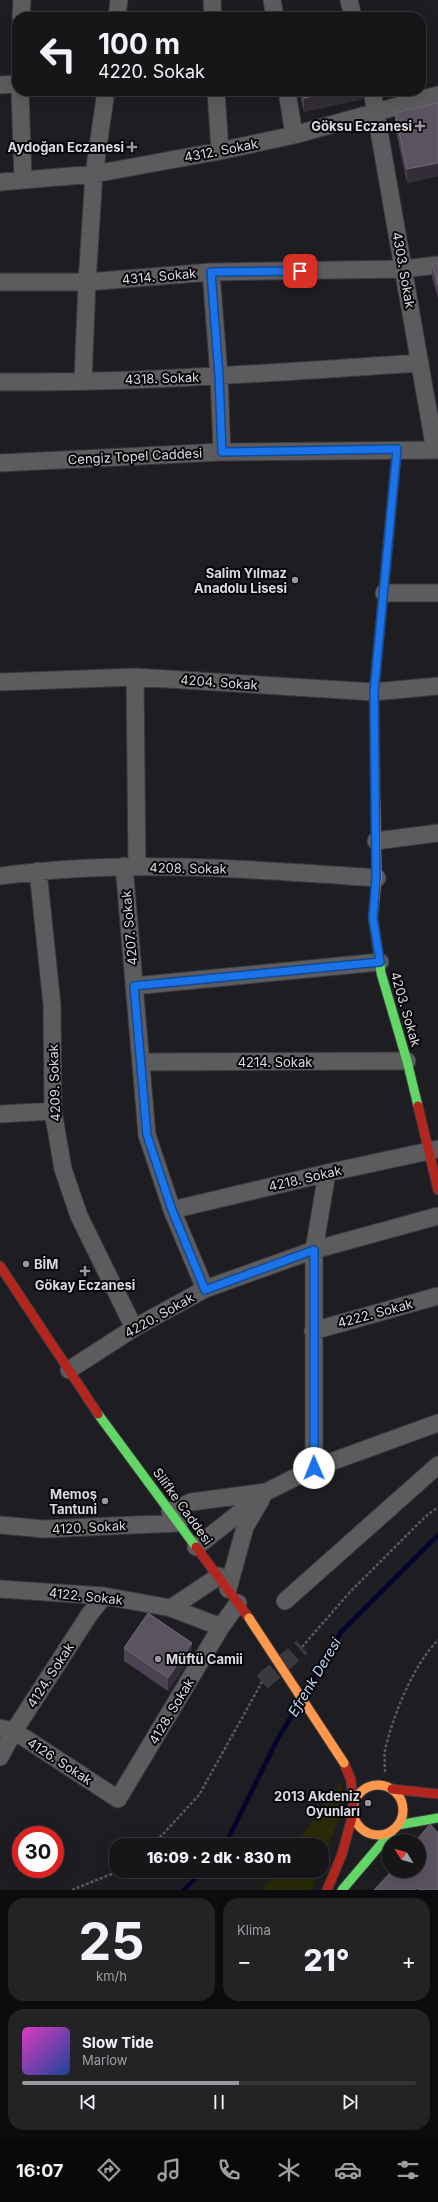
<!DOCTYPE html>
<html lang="tr">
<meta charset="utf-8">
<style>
body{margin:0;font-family:Inter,sans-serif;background:#232326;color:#f1f3f6;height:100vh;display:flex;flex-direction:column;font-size:15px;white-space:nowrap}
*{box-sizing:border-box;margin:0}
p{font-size:13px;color:#9e9fa2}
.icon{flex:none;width:22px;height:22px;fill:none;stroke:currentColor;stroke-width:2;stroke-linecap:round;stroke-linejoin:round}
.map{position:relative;height:1890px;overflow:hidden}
.sheet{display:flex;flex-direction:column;gap:8px;padding:8px;background:#0c0c0e;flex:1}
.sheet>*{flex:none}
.banner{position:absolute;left:12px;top:12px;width:414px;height:84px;border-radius:16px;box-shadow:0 4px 16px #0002,0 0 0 1px #353538;background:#161619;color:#f1f3f6;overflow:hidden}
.needle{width:26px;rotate:307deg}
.controls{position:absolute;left:382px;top:1834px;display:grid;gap:8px}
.controls a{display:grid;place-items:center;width:44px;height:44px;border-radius:50%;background:#161619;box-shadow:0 4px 16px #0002,0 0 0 1px #353538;font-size:20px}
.speed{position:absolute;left:12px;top:1826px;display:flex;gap:8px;font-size:20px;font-weight:700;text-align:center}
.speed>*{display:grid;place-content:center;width:52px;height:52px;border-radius:50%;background:#161619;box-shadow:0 4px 16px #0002,0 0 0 1px #353538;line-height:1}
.speed .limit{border:6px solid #d22;background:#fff;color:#111}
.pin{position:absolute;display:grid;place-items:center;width:34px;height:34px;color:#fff;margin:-17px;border-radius:8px;box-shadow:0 2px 6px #0006}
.me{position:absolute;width:44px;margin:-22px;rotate:359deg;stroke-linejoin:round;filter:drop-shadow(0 0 3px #0008)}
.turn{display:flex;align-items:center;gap:14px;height:84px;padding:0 20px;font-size:18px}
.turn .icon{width:52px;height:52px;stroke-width:2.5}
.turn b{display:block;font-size:28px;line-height:34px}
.big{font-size:30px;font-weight:800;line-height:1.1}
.sheet .widget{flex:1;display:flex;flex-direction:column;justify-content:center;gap:6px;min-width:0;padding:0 14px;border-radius:16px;background:#232326}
.sheet .dial{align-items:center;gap:0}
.dial b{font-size:52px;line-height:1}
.song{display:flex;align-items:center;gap:12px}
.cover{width:48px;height:48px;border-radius:6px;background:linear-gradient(135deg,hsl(310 70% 55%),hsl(220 70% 35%))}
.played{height:4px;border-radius:2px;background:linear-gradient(90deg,#9a989d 55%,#353538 55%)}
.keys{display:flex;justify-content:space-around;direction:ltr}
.heat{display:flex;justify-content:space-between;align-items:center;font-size:22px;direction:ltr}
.sheet .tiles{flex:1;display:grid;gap:8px;grid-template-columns:1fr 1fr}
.widget:last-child{grid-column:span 2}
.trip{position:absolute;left:109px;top:1838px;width:220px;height:40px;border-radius:16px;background:#161619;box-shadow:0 4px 16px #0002,0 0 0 1px #353538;font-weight:800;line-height:40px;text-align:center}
.tab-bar{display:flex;height:64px;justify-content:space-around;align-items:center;background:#09090a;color:#9e9fa2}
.tab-bar .icon{width:28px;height:28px}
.tab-bar .selected{color:#9a989d}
.tab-bar b{font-size:18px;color:#f1f3f6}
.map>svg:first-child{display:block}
.green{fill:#292a07}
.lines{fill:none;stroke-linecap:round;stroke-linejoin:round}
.stream{stroke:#03042f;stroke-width:4.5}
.street-tunnel{stroke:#3a3a3e;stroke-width:17;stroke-dasharray:17 8;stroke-linecap:butt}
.street-casing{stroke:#3a393d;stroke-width:19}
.fast-casing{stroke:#3a393d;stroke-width:11}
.slow-casing{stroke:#3a393d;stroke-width:11}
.jam-casing{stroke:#3a393d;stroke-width:11}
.path{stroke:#59585b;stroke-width:2.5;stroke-dasharray:3 2;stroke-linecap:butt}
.street{stroke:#5c5b5e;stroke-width:17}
.fast{stroke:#63d668;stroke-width:9}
.slow{stroke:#ff974d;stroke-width:9}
.jam{stroke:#b3261e;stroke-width:9}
.slow-bridge-casing{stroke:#3a393d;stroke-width:11;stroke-linecap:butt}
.slow-bridge{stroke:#ff974d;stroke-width:9}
.wall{fill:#4b4351}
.shaded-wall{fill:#322d37}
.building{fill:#5b5460;stroke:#6f6974}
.route-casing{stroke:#114b97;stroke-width:10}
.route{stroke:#1a73e8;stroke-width:7}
.poi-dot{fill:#9a989d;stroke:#070609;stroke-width:1.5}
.labels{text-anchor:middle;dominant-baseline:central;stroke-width:4;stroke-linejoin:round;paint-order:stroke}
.poi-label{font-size:13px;font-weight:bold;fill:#dcdbe0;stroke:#070609;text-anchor:end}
.street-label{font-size:13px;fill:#dcdbe0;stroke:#070609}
.water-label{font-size:14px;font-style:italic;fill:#c2d9ff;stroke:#070609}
</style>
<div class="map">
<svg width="438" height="1890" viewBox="0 0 438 1890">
<rect width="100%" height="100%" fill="#1e1d21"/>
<!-- green -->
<path class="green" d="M341,1781L344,1805L322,1862V1845H295Z
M276,1871H318L311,1890H262Z"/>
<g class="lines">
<!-- stream -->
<path class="stream" d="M305,1693L341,1632L438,1535
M225,1845L276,1742L298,1705
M184,1890L202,1871"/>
<!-- street-tunnel -->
<path class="street-tunnel" d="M262,1682L302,1647"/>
<!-- street casing -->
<g class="street-casing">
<path id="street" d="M212,0L213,17
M272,0L275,17
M349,0L353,17
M21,17L22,0
M117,17L119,0
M0,85L17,84
M20,91L23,179
M216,91L220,151
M287,91L294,135
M372,91L435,450
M0,182L94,174L220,151L294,135L438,95
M211,272L219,376L222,452
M0,282H87L211,272L404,269L438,265
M83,381L87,282L94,174L106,91
M0,382C140,383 281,372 420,363
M0,463L222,452L438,450
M384,593H438
M135,677L137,867
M0,682L135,677L374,692L438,686
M376,841L438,833
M124,866L147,1135L172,1210L205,1289
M38,871L52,1005L53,1111L63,1169L79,1216L134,1328
M0,876C125,859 251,869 377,878
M134,986L380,962
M142,1062L407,1061
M0,1114L53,1111
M172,1210L327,1173L438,1149
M313,1331L438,1296
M69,1370L134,1328L205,1289L314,1250L438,1216
M314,1468V1250L327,1173
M170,1511L191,1502L266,1492
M0,1525L44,1529L179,1523
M196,1547L266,1492L314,1468L438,1423
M219,1576L171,1608L221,1627
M0,1589L104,1596L171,1608
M228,1589L245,1527L261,1500
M285,1601L438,1465
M0,1728L14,1731L118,1799L221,1627L238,1603
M0,1757L14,1731L89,1615L104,1596"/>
</g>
<!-- fast casing -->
<g class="fast-casing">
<path id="fast" d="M379,957L381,973L407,1061L418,1106
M98,1414L196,1547
M398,1825L438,1818
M342,1890L393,1830"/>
</g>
<!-- slow casing -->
<g class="slow-casing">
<path id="slow" d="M375,767L377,878L373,918L379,957
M353 1810a25 25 0 1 1 50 0a25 25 0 1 1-50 0Z"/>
</g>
<!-- jam casing -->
<g class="jam-casing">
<path id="jam" d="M375,767L374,692L397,449
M418,1106L438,1190
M0,1266L98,1414
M196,1547L249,1618
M344,1763L351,1780L353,1804
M392,1789L438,1794
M327,1890L342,1854L353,1814"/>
</g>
<!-- path -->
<path class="path" d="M302,1647L349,1593L425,1517L438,1507
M385,1772C385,1765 384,1757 385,1750C393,1716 413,1665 438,1640
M153,1845L199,1795L262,1682
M72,1890L119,1871"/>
<!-- street -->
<use href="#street" class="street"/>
<!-- fast -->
<use href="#fast" class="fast"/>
<!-- slow -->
<use href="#slow" class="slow"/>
<!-- jam -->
<use href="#jam" class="jam"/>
<!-- slow-bridge casing -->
<g class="slow-bridge-casing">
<path id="slow-bridge" d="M249,1618L344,1763"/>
</g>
<!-- slow-bridge -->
<use href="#slow-bridge" class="slow-bridge"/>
</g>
<!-- wall -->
<path class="wall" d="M299,91H362V99L304,112Z
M438,103V176L407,183L395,126V113Z
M432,263H438V298L432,277Z
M124,1648L192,1656L168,1691L124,1661Z"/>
<!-- shaded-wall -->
<path class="shaded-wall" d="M339,91H362V99L304,112V98Z
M438,163V176L407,183V169Z
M192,1643V1656L168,1691V1678Z"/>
<!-- building -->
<path class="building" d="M302,91H339L304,98Z
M438,103V163L407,169L395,113Z
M432,263H438V285Z
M148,1613L192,1643L168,1678L124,1648Z
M430,1824L438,1833V1890H419L417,1888L415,1890H374L392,1871H419V1841H416Z"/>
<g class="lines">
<!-- route casing -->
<g class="route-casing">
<path id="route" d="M300,271L211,272L219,376L222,452L397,449L374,692L376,878L373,918L380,962L134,986L147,1135L172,1210L205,1290L314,1250V1468"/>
</g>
<!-- route -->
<use href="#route" class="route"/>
</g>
<!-- markers -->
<g class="poi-dot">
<path d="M418 120h4v4h4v4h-4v4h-4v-4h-4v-4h4z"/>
<path d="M130 141h4v4h4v4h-4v4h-4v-4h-4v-4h4z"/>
<circle cx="295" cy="580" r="4"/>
<circle cx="26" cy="1264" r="4"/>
<path d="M83 1265h4v4h4v4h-4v4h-4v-4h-4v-4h4z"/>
<circle cx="105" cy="1501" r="4"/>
<circle cx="158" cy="1659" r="4"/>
<circle cx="368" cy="1803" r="4"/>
</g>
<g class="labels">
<!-- poi labels -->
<g class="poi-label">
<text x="412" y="126">Göksu Eczanesi</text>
<text x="124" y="147">Aydoğan Eczanesi</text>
<text x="287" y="573">Salim Yılmaz<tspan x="287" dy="15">Anadolu Lisesi</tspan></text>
<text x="34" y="1264" text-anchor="start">BİM</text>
<text x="85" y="1285" text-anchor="middle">Gökay Eczanesi</text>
<text x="97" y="1494">Memoş<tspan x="97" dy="15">Tantuni</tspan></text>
<text x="166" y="1659" text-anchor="start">Müftü Camii</text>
<text x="360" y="1796">2013 Akdeniz<tspan x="360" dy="15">Oyunları</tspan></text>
</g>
<!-- street labels -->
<g class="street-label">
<text transform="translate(221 150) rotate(-11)">4312. Sokak</text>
<text transform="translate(404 270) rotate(80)">4303. Sokak</text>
<text transform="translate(159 276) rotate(-5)">4314. Sokak</text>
<text transform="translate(162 378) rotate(-2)">4318. Sokak</text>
<text transform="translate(135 456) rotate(-3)">Cengiz Topel Caddesi</text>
<text transform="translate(219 682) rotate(4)">4204. Sokak</text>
<text transform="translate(188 868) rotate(1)">4208. Sokak</text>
<text transform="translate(129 928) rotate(-95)">4207. Sokak</text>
<text transform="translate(406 1009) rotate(74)">4203. Sokak</text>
<text x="275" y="1062">4214. Sokak</text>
<text transform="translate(54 1083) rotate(-92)">4209. Sokak</text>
<text transform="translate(305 1178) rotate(-13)">4218. Sokak</text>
<text transform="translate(375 1313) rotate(-15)">4222. Sokak</text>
<text transform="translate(159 1315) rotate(-29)">4220. Sokak</text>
<text transform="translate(183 1506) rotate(54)">Silifke Caddesi</text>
<text transform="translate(89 1527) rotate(-3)">4120. Sokak</text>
<text transform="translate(86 1596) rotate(6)">4122. Sokak</text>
<text transform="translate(50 1675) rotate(-57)">4124. Sokak</text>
<text transform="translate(171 1711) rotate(-59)">4128. Sokak</text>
<text transform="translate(60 1761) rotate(33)">4126. Sokak</text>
</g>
<!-- water labels -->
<g class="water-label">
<text transform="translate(314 1677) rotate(-59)">Efrenk Deresi</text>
</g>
</g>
</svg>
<div class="controls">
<a><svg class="needle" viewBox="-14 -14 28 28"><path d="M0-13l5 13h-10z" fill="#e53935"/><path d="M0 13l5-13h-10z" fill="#9e9fa2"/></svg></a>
</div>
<div class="speed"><div class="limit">30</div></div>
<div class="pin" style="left:300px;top:271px;background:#d93025"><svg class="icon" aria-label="arrive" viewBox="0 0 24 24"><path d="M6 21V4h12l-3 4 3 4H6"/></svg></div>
<svg class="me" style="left:314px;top:1468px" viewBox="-20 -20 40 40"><circle r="19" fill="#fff"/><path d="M0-13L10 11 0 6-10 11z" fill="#1a73e8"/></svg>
<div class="trip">16:09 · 2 dk · 830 m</div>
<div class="banner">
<div class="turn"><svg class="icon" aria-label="left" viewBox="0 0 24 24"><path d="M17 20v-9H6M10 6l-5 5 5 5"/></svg><div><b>100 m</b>4220. Sokak</div></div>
</div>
</div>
<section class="sheet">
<div class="tiles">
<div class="widget dial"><b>25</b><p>km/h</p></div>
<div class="widget"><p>Klima</p>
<div class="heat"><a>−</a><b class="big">21°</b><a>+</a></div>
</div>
<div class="widget">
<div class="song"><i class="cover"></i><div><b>Slow Tide</b><p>Marlow</p></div></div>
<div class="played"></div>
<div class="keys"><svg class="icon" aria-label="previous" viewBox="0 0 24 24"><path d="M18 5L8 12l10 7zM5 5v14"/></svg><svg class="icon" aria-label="pause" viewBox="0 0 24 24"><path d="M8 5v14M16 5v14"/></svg><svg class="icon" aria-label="next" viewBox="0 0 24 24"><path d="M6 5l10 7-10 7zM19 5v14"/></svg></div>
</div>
</div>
</section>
<nav class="tab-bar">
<b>16:07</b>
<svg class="icon selected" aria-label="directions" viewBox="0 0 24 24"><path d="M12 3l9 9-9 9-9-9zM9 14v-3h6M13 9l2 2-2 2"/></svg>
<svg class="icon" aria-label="music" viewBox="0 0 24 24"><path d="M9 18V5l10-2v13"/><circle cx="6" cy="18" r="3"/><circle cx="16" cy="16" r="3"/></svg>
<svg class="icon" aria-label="phone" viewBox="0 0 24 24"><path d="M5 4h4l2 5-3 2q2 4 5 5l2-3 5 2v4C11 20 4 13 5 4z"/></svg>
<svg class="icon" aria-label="climate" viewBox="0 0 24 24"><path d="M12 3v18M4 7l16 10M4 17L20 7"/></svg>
<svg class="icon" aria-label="car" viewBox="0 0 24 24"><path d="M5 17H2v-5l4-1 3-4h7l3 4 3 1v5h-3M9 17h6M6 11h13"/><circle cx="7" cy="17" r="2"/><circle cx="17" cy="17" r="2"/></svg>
<svg class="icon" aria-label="filters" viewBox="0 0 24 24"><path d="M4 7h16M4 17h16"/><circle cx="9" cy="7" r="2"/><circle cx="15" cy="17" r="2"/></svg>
</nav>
